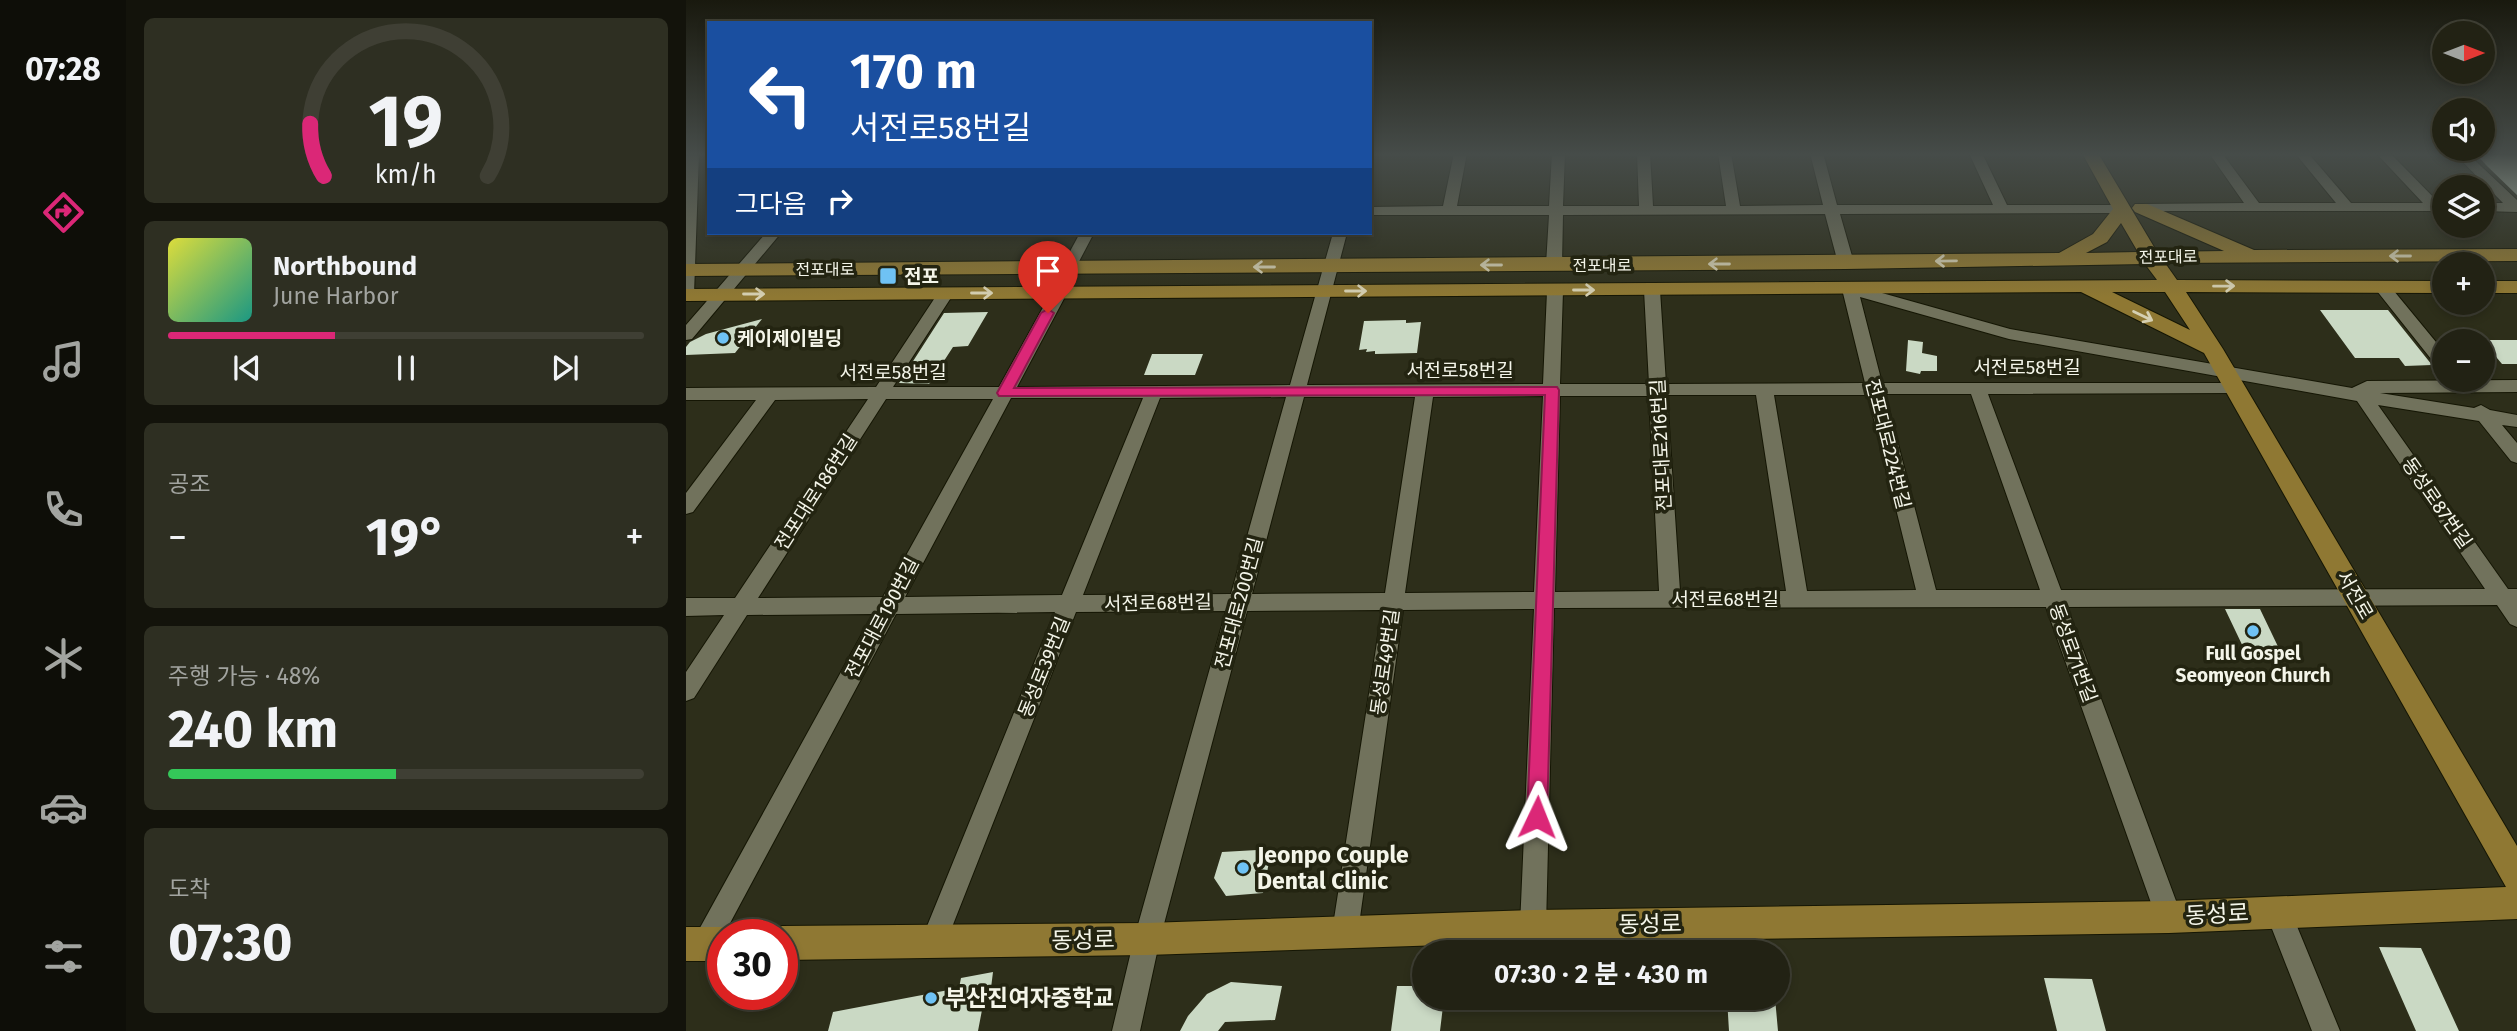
<!DOCTYPE html>
<html lang="ko">
<meta charset="utf-8">
<style>
body{margin:0;font-family:"Fira Sans","Noto Sans KR",sans-serif;background:#2e2f22;color:#f1f3f6;height:100vh;display:flex;flex-direction:column;font-size:26px;white-space:nowrap}
*{box-sizing:border-box;margin:0}
p{font-size:23px;color:#a2a4a0}
.icon{flex:none;width:38px;height:38px;fill:none;stroke:currentColor;stroke-width:2;stroke-linecap:round;stroke-linejoin:round}
.map{position:relative;flex:1;overflow:hidden}
.sheet{display:flex;flex-direction:column;gap:18px;padding:18px;background:#13130b;width:560px}
.sheet>*{flex:none}
.banner{position:absolute;left:21px;top:21px;width:665px;height:214px;border-radius:0px;box-shadow:0 4px 10px #0003,0 0 0 2px #3f3f34;background:#1a4fa0;color:#fff;overflow:hidden}
.needle{width:46px;rotate:90deg}
.buttons{position:absolute;left:1746px;top:21px;display:grid;gap:14px}
.buttons a{display:grid;place-items:center;width:63px;height:63px;border-radius:50%;background:#222214;box-shadow:0 4px 10px #0003,0 0 0 2px #3f3f34;font-size:35px}
.speed{position:absolute;left:21px;top:919px;display:flex;gap:14px;font-size:35px;font-weight:700;text-align:center}
.speed>*{display:grid;place-content:center;width:91px;height:91px;border-radius:50%;background:#222214;box-shadow:0 4px 10px #0003,0 0 0 2px #3f3f34;line-height:1}
.speed .limit{border:10px solid #d22;background:#fff;color:#111}
.pin{position:absolute;display:grid;place-items:center;width:60px;height:60px;color:#fff;margin:-72px -30px;border-radius:50% 50% 50% 0;rotate:-45deg;box-shadow:0 0 7px #0007}
.pin .icon{rotate:45deg}
.me{position:absolute;width:77px;margin:-38px;rotate:2deg;stroke-linejoin:round;filter:drop-shadow(0 0 5px #0008)}
.turn{display:flex;align-items:center;gap:24px;height:147px;padding:0 28px;font-size:32px}
.turn .icon{width:91px;height:91px;stroke-width:2.5}
.turn b{display:block;font-size:49px;line-height:60px}
.then{display:flex;align-items:center;height:66px;padding:0 28px;background:#0003;gap:14px;font-size:26px}
.big{font-size:52px;font-weight:700;line-height:1.1}
.sheet .tile{flex:1;display:flex;flex-direction:column;justify-content:center;gap:10px;min-width:0;padding:0 24px;border-radius:10px;background:#2e2f22}
.sheet .dial{align-items:center;gap:0}
.dial svg{height:182px;overflow:visible;fill:none;stroke:#3f3f34;stroke-width:7;stroke-linecap:round;text-anchor:middle}
.dial text{fill:#f1f3f6;stroke:none}
.song{display:flex;align-items:center;gap:21px}
.cover{width:84px;height:84px;border-radius:10px;background:linear-gradient(135deg,hsl(60 70% 55%),hsl(170 70% 35%))}
.played{height:7px;border-radius:4px;background:linear-gradient(90deg,#db2777 35%,#3f3f34 35%)}
.keys{display:flex;justify-content:space-around;direction:ltr}
.heat{display:flex;justify-content:space-between;align-items:center;font-size:38px;direction:ltr}
.charge{height:10px;border-radius:5px;background:linear-gradient(90deg,#34c759 48%,#3f3f34 0)}
.trip{position:absolute;left:726px;top:940px;width:378px;height:70px;border-radius:35px;background:#222214;box-shadow:0 4px 10px #0003,0 0 0 2px #3f3f34;font-weight:700;line-height:70px;text-align:center}
main{display:flex;flex:1;min-height:0}
.tabs{display:flex;flex-direction:column;width:126px;justify-content:space-around;align-items:center;background:#0e0e08;color:#a2a4a0}
.tabs .icon{width:49px;height:49px}
.tabs .active{color:#db2777}
.tabs b{font-size:32px;color:#f1f3f6}
.map>svg:first-child{display:block}
.building{fill:#cad9c4}
.lines{fill:none;stroke-linecap:round;stroke-linejoin:round}
.minor-casing{stroke:#151604;stroke-width:2}
.major-casing{stroke:#151604;stroke-width:2}
.minor{fill:#71725c;fill-rule:evenodd}
.major{fill:#8f7833;fill-rule:evenodd}
.oneway{stroke:#d6d0b2}
.route{fill:#db2777;stroke:#8e194d;stroke-width:2}
.poi-dot{fill:#6fc2f4;stroke:#232411;stroke-width:2.5}
.labels{text-anchor:middle;dominant-baseline:central;stroke-width:7;stroke-linejoin:round;paint-order:stroke}
.far-street-label{font-size:16px;fill:#f4f5e9;stroke:#232411}
.poi-label{font-size:19px;font-weight:bold;fill:#f4f5e9;stroke:#232411;text-anchor:start}
.street-label{font-size:19px;fill:#f4f5e9;stroke:#232411}
.near-poi-label{font-size:23px;font-weight:bold;fill:#f4f5e9;stroke:#232411;text-anchor:start}
.near-street-label{font-size:23px;fill:#f4f5e9;stroke:#232411}
</style>
<main>
<nav class="tabs">
<b>07:28</b>
<svg class="icon active" aria-label="directions" viewBox="0 0 24 24"><path d="M12 3l9 9-9 9-9-9zM9 14v-3h6M13 9l2 2-2 2"/></svg>
<svg class="icon" aria-label="music" viewBox="0 0 24 24"><path d="M9 18V5l10-2v13"/><circle cx="6" cy="18" r="3"/><circle cx="16" cy="16" r="3"/></svg>
<svg class="icon" aria-label="phone" viewBox="0 0 24 24"><path d="M5 4h4l2 5-3 2q2 4 5 5l2-3 5 2v4C11 20 4 13 5 4z"/></svg>
<svg class="icon" aria-label="climate" viewBox="0 0 24 24"><path d="M12 3v18M4 7l16 10M4 17L20 7"/></svg>
<svg class="icon" aria-label="car" viewBox="0 0 24 24"><path d="M5 17H2v-5l4-1 3-4h7l3 4 3 1v5h-3M9 17h6M6 11h13"/><circle cx="7" cy="17" r="2"/><circle cx="17" cy="17" r="2"/></svg>
<svg class="icon" aria-label="filters" viewBox="0 0 24 24"><path d="M4 7h16M4 17h16"/><circle cx="9" cy="7" r="2"/><circle cx="15" cy="17" r="2"/></svg>
</nav>
<section class="sheet">
<div class="tile dial"><svg viewBox="0 0 100 80">
<path d="M14 69A42 42 0 1 1 86 69"/>
<path d="M14 69A42 42 0 0 1 8 46" stroke="#db2777"/>
<text x="50" y="56" font-size="32" font-weight="700">19</text>
<text x="50" y="72" font-size="11">km/h</text>
</svg></div>
<div class="tile">
<div class="song"><i class="cover"></i><div><b>Northbound</b><p>June Harbor</p></div></div>
<div class="played"></div>
<div class="keys"><svg class="icon" aria-label="previous" viewBox="0 0 24 24"><path d="M18 5L8 12l10 7zM5 5v14"/></svg><svg class="icon" aria-label="pause" viewBox="0 0 24 24"><path d="M8 5v14M16 5v14"/></svg><svg class="icon" aria-label="next" viewBox="0 0 24 24"><path d="M6 5l10 7-10 7zM19 5v14"/></svg></div>
</div>
<div class="tile"><p>공조</p>
<div class="heat"><a>−</a><b class="big">19°</b><a>+</a></div>
</div>
<div class="tile"><p>주행 가능 · 48%</p><b class="big">240 km</b><div class="charge"></div></div>
<div class="tile"><p>도착</p><b class="big">07:30</b></div>
</section>
<div class="map">
<svg width="1831" height="1031" viewBox="0 0 1831 1031">
<rect width="100%" height="100%" fill="#2d2e1a"/>
<!-- building -->
<path class="building" d="M1789,153H1831V195L1801,166Z
M1634,310H1702L1746,365L1719,366L1713,358H1669Z
M302,312L282,346L267,347L243,384L213,383L258,313Z
M76,319L49,353L0,355V347L4,342L20,334Z
M720,320V323L735,322L731,353L689,354V351L680,352L681,349L673,350L678,321Z
M1222,340L1237,342L1236,353L1251,356V371H1235L1234,374L1220,371Z
M1796,340H1831V364H1816Z
M466,354H517L509,375H458Z
M1539,609H1574L1597,657L1577,659L1570,652L1560,653Z
M571,850L570,858L584,857L577,893L540,896L528,878L536,852Z
M1693,947L1735,948L1773,1031H1730Z
M307,972L305,988L300,989L292,1031H142L147,1012L273,988L275,978Z
M1358,978L1406,979L1420,1031H1371Z
M545,982L596,986L589,1020L539,1022L532,1031H494L502,1016L521,994Z
M711,986H738V998H758L754,1031H705Z
M1041,998H1089L1092,1031H1043Z"/>
<g class="lines">
<!-- minor casing -->
<g class="minor-casing">
<path id="minor" d="M0,153H13L8,295L0,300Z
M768,153H781L771,206H863L866,153H879L877,206H953L951,153H964L967,206H1040L1032,153H1045L1054,206L1137,205L1124,153H1137L1151,205H1307L1283,153H1296L1321,205H1436L1443,209L1436,213L1154,214L1168,263L1160,268L1152,263L1139,214L877,215L876,265L868,270L860,265L863,215H684V207L757,206Z
M1523,153H1536L1573,203H1650L1609,153H1622L1665,203H1737L1690,153H1704L1753,203H1759V211H1450L1448,208L1455,204L1558,203Z
M1768,153H1781L1831,200V212L1797,211V203H1817Z
M80,233H95L6,339L0,340V325Z
M394,233H408L388,271H378L375,268Z
M647,233H661L621,385L857,384L861,291L869,286L877,291L874,384H963L958,290L966,285L974,290L980,384L1179,383L1156,289L1164,284L1324,329L1666,388L1681,381L1831,380V392L1694,393L1788,408L1795,405L1804,410L1831,415V427L1816,425L1831,443V463L1825,461L1793,421L1692,405L1822,589H1831V627L1824,624L1811,605L1381,607L1496,917L1492,926L1483,930L1474,926L1470,917L1360,607L868,608L860,926L856,935L847,939L838,935L834,926L848,609L717,610L672,932L668,941L659,945L650,941L646,932L696,610L561,611L474,939L454,1031H426L448,939L540,611L390,612L257,950L248,954L239,950L235,941L369,612L210,614L28,953L19,957L10,953L6,944L10,935L187,614L61,615L8,698L0,701V672L38,615L0,616V598H49L182,399L89,400L7,512L0,514V493L70,400H0V388L190,387L254,290L260,288L268,293L207,387H313L365,293L373,288L381,293L331,387L604,385ZM1174,297L1323,339L1671,401L1799,589L1375,590L1302,394L1548,393L1557,387L1554,383H1196ZM1199,394H1285L1354,590H1250ZM981,395H1070L1100,591H994ZM1088,395H1182L1230,590L1121,591ZM857,396L848,592L719,593L747,397ZM874,396H963L973,591L869,592ZM600,397L545,594L397,595L474,398ZM618,397H729L699,593L566,594ZM325,398H457L376,595L219,597ZM200,399H307L197,597L72,598Z
M1697,283L1703,285L1759,353V371L1753,369L1691,291L1689,288L1691,285Z
M1592,898L1601,902L1654,1031H1626L1579,911L1583,902Z"/>
</g>
<!-- major casing -->
<g class="major-casing">
<path id="major" d="M1396,153H1412L1471,252L1538,251L1449,212L1446,208L1449,204H1461L1568,250L1831,249V261L1479,263L1491,280L1759,281V293L1500,292L1537,349L1831,846V919L1483,933L847,942L461,955L96,960V934H83L96,926L461,923L847,910L1483,901L1820,887L1518,353L1395,292L0,301V289L1471,280L1459,264L1160,269L0,276V264L1373,253L1407,234L1427,209ZM1435,223L1452,252L1400,253L1421,242ZM1426,292H1479L1504,330Z
M1797,281H1831V293H1797Z
M0,927H37L50,934H37V961H0Z"/>
</g>
<!-- minor -->
<use href="#minor" class="minor"/>
<!-- major -->
<use href="#major" class="major"/>
</g>
<!-- one-way arrows -->
<defs><path id="oneway-shaft" d="M-6 0H5M1.5-3L5.5 0L1.5 3" fill="none" stroke-width="1.6" stroke-linecap="round" stroke-linejoin="round" transform="scale(1.75)"/></defs>
<g class="oneway">
<use href="#oneway-shaft" transform="translate(1714 256) rotate(180)"/>
<use href="#oneway-shaft" transform="translate(1260 261) rotate(179)"/>
<use href="#oneway-shaft" transform="translate(1033 264) rotate(180)"/>
<use href="#oneway-shaft" transform="translate(805 265) rotate(180)"/>
<use href="#oneway-shaft" transform="translate(578 267) rotate(180)"/>
<use href="#oneway-shaft" transform="translate(1538 286) rotate(-1)"/>
<use href="#oneway-shaft" transform="translate(898 290)"/>
<use href="#oneway-shaft" transform="translate(670 291)"/>
<use href="#oneway-shaft" transform="translate(296 293)"/>
<use href="#oneway-shaft" transform="translate(68 294)"/>
<use href="#oneway-shaft" transform="translate(1457 316) rotate(26)"/>
</g>
<!-- sky -->
<linearGradient id="sky" x2="0" y2="1"><stop stop-color="#19190e"/><stop offset="0.52" stop-color="#464c49"/><stop offset="1" stop-color="#464c49" stop-opacity="0"/></linearGradient>
<rect width="1831" height="297" fill="url(#sky)"/>
<!-- route -->
<path class="route" d="M362,309L368,313L328,388L871,387L873,390L861,817L858,824L851,827L844,824L841,817L859,395L313,396L311,393L355,313Z"/>
<!-- markers -->
<g class="poi-dot">
<rect x="193" y="267" width="18" height="18" rx="3.5"/>
<circle cx="37" cy="338" r="7"/>
<circle cx="1567" cy="631" r="7"/>
<circle cx="557" cy="868" r="7"/>
<circle cx="245" cy="998" r="7"/>
</g>
<g class="labels">
<!-- far-street labels -->
<g class="far-street-label">
<text transform="translate(1482 257) rotate(-1)">전포대로</text>
<text x="916" y="265">전포대로</text>
<text x="139" y="269">전포대로</text>
</g>
<!-- poi labels -->
<g class="poi-label">
<text x="218" y="276">전포</text>
<text x="51" y="338">케이제이빌딩</text>
<text x="1567" y="653" text-anchor="middle">Full Gospel<tspan x="1567" dy="22">Seomyeon Church</tspan></text>
</g>
<!-- street labels -->
<g class="street-label">
<text x="1341" y="367">서전로58번길</text>
<text x="774" y="370">서전로58번길</text>
<text x="207" y="372">서전로58번길</text>
<text transform="translate(1202 444) rotate(76)">전포대로224번길</text>
<text transform="translate(975 445) rotate(-93)">전포대로216번길</text>
<text transform="translate(130 492) rotate(-57)">전포대로186번길</text>
<text transform="translate(1751 503) rotate(55)">동성로87번길</text>
<text transform="translate(1669 595) rotate(60)">서전로</text>
<text x="1039" y="599">서전로68번길</text>
<text transform="translate(472 603) rotate(-1)">서전로68번길</text>
<text transform="translate(553 603) rotate(-75)">전포대로200번길</text>
<text transform="translate(196 618) rotate(-62)">전포대로190번길</text>
<text transform="translate(1387 653) rotate(70)">동성로71번길</text>
<text transform="translate(699 662) rotate(-82)">동성로49번길</text>
<text transform="translate(358 667) rotate(-68)">동성로39번길</text>
</g>
<!-- near-poi labels -->
<g class="near-poi-label">
<text x="571" y="855">Jeonpo Couple<tspan x="571" dy="26">Dental Clinic</tspan></text>
<text x="259" y="998">부산진여자중학교</text>
</g>
<!-- near-street labels -->
<g class="near-street-label">
<text transform="translate(1531 914) rotate(-3)">동성로</text>
<text transform="translate(964 924) rotate(-1)">동성로</text>
<text transform="translate(397 940) rotate(-1)">동성로</text>
</g>
</g>
</svg>
<div class="buttons">
<a><svg class="needle" viewBox="-14 -14 28 28"><path d="M0-13l5 13h-10z" fill="#e53935"/><path d="M0 13l5-13h-10z" fill="#a2a4a0"/></svg></a>
<a><svg class="icon" aria-label="sound" viewBox="0 0 24 24"><path d="M4 9h4l5-4v14l-5-4H4zM17 9q2 3 0 6"/></svg></a>
<a><svg class="icon" aria-label="layers" viewBox="0 0 24 24"><path d="M12 4l9 5-9 5-9-5zM3 14l9 5 9-5"/></svg></a>
<a>+</a>
<a>−</a>
</div>
<div class="speed"><div class="limit">30</div></div>
<div class="pin" style="left:362px;top:313px;background:#d93025"><svg class="icon" aria-label="arrive" viewBox="0 0 24 24"><path d="M6 21V4h12l-3 4 3 4H6"/></svg></div>
<svg class="me" style="left:851px;top:817px" viewBox="-20 -20 40 40"><path d="M0-17L14 15 0 8-14 15z" fill="#db2777" stroke="#fff" stroke-width="4"/></svg>
<div class="trip">07:30 · 2 분 · 430 m</div>
<div class="banner">
<div class="turn"><svg class="icon" aria-label="left" viewBox="0 0 24 24"><path d="M17 20v-9H6M10 6l-5 5 5 5"/></svg><div><b>170 m</b>서전로58번길</div></div>
<div class="then">그다음<svg class="icon" aria-label="right" viewBox="0 0 24 24"><path d="M7 20v-9h11M14 6l5 5-5 5"/></svg></div>
</div>
</div>
</main>
